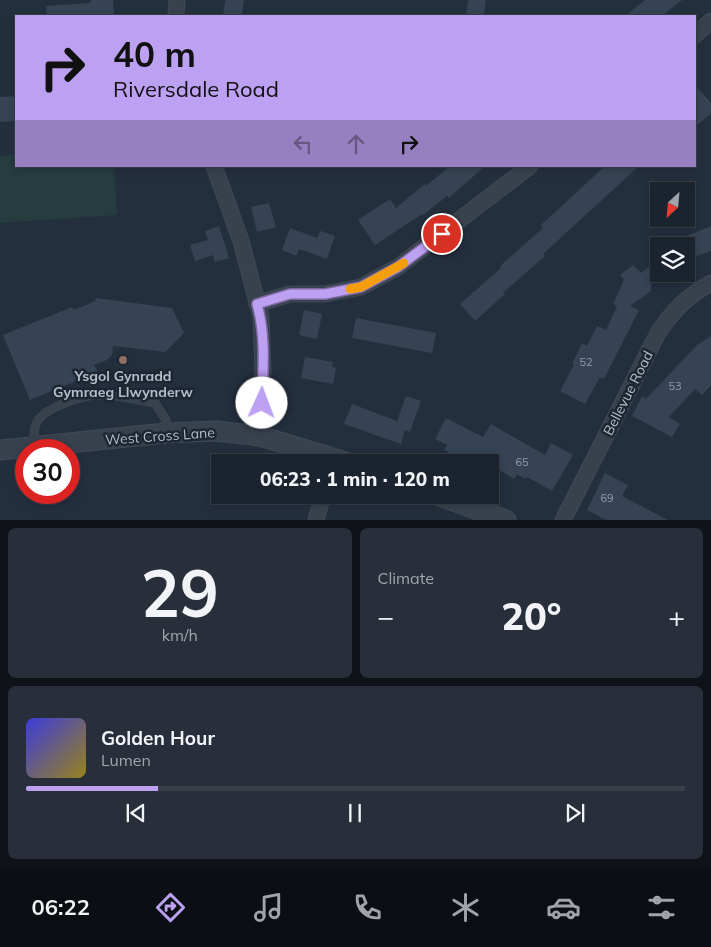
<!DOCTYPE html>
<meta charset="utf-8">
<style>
body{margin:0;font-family:Mulish,sans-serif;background:#282f3a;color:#f1f3f6;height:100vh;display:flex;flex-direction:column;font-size:19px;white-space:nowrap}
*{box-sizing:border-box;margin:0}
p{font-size:16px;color:#a0a4aa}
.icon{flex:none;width:28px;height:28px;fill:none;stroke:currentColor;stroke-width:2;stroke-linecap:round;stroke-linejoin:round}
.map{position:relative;height:520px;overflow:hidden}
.sheet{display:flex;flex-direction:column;gap:8px;padding:8px;background:#0f1319;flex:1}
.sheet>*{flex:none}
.hud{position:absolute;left:15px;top:15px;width:681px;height:152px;border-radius:0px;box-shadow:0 2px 8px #0003,0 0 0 1px #39404a;background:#bca0f2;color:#111;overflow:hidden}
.needle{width:32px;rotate:206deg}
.buttons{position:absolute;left:650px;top:182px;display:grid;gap:10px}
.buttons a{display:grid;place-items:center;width:45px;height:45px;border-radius:0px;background:#1b232e;box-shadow:0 2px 8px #0003,0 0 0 1px #39404a;font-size:25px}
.speed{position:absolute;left:15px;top:439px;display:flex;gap:10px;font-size:25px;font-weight:700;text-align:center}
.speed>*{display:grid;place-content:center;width:65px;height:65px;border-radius:50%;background:#1b232e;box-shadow:0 2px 8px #0003,0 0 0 1px #39404a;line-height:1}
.speed .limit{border:8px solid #d22;background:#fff;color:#111}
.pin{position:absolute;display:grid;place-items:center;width:42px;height:42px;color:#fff;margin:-21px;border:2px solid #fff;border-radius:50%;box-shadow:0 1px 5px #0007}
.me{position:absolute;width:55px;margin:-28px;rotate:2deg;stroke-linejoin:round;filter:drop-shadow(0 0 4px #0008)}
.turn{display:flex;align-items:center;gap:18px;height:105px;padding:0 15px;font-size:22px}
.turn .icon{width:65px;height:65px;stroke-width:2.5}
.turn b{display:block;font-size:35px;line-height:42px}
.lanes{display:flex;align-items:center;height:48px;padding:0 15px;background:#0003;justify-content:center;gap:25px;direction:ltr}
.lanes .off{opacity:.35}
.big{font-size:38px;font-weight:800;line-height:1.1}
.sheet .card{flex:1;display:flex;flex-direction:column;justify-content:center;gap:8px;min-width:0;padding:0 18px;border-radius:8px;background:#282f3a}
.sheet .dial{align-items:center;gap:0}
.dial b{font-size:65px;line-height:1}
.song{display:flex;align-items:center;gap:15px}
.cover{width:60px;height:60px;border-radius:8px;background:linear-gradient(135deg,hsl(240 70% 55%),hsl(50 70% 35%))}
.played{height:5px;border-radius:2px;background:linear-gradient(90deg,#bca0f2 20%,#39404a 20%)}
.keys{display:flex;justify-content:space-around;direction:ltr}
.heat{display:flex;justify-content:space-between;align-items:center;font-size:28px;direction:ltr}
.sheet .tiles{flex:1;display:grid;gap:8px;grid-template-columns:1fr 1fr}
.card:last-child{grid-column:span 2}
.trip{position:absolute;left:211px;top:454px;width:288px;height:50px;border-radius:0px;background:#1b232e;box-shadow:0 2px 8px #0003,0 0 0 1px #39404a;font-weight:800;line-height:50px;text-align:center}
.menu{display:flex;height:80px;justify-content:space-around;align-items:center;background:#0b0e12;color:#a0a4aa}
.menu .icon{width:35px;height:35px}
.menu .on{color:#bca0f2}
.menu b{font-size:22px;color:#f1f3f6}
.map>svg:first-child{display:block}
.green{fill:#263c3f}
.building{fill:#364354}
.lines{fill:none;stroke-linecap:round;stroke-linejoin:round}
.service-casing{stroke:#414a57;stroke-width:9}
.minor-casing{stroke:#414a57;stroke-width:17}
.tertiary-casing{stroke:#414a57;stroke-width:21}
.service{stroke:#38414e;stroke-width:8}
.minor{stroke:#38414e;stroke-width:15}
.tertiary{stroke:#38414e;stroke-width:19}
.route-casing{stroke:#7a689d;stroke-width:12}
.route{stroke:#bca0f2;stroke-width:9}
.slow{stroke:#f59e0b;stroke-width:9}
.education-dot{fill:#8d6e63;stroke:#1d2633;stroke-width:2}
.labels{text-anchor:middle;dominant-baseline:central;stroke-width:5;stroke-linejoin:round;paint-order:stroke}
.number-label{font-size:11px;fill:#929caa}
.poi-label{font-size:14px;font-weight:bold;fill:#b4bcc9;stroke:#1d2633}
.street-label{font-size:14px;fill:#b4bcc9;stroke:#1d2633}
</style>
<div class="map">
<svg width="711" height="520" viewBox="0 0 711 520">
<rect width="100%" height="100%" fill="#242f3e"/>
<!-- green -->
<path class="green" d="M16,154V166H114L117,215L0,223V156Z"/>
<!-- building -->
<path class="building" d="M91,0H113L114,16H47L46,6L90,3Z
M225,0H244L242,16H223Z
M468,0H486L484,16H466Z
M645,0H682L662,16H625Z
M695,85L711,103V113L695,127Z
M16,96V121L0,122V97Z
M450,166H485L449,198L447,196L423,215L422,214L375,245L358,220L390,199L396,208L425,184L426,186Z
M605,166H639L543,254L545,256L503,293L505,294L475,321L460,304L501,268L500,266L543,228L541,225Z
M269,203L276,227L257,232L251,207Z
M219,226L229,258L215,262L213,255L195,261L190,245L208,240L205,231Z
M711,226V251L696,256L692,246H663Z
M290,228L317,238L320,231L335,236L327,259L299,249L296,256L282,250Z
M633,265L641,273L651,265V291L630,306L639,310L604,379L600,377L585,404L560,391L574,365L572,364L582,343L587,346L597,326L606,330L617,306L613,304L624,280L620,275Z
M96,298L172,308L184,333L165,352L113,346L112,355L107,360L94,365L98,372L30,400L3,335L72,307L74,310L95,301Z
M304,310L322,314L317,339L299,335Z
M356,318L436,333L432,353L352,338Z
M711,336V385L702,395L695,389L669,417L680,424L672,437L632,416L642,396L646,399L697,345Z
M305,357L333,362L332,367L336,368L333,384L301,378Z
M406,396L421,401L410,432L405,430L401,444L344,424L352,404L397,421Z
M446,418L483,437L491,424L545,455L551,443L573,455L552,491L527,477L525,479L517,474L514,479L490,464V462H476L458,453L456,456L444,450L447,445L435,439Z
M605,473L628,485L622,496L668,520H606L587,510Z"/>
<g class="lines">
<!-- service casing -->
<g class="service-casing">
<path id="service" d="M35,447C34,440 33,430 36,424C42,408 85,394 101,395C118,395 138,400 155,403L166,420V433"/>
</g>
<!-- minor casing -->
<g class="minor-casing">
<path id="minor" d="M176,16L177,0
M695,35L711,21
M214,166L241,241L261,317L263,370L260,436
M257,304L290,294H325L361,287L398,267L530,166
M316,520L323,495
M563,520L658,333C672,311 688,295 711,283"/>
</g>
<!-- tertiary casing -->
<g class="tertiary-casing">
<path id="tertiary" d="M0,450L166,433L215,431L260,436L346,462
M437,495L506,520"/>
</g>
<!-- service -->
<use href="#service" class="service"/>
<!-- minor -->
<use href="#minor" class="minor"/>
<!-- tertiary -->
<use href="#tertiary" class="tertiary"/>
</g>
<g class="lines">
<!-- route casing -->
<g class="route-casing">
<path id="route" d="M262,403C263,371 266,335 257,304L290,294H325L361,287L398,267L442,234"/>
</g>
<!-- route -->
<use href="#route" class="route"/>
<!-- slow -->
<path class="slow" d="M350,289L361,287L404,263"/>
</g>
<!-- markers -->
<circle class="education-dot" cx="123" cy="360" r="5"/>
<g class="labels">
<!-- number labels -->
<g class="number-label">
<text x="586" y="362">52</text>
<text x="675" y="386">53</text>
<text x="522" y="462">65</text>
<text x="607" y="498">69</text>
</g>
<!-- poi labels -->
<g class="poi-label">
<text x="123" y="376">Ysgol Gynradd<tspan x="123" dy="16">Gymraeg Llwynderw</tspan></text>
</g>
<!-- street labels -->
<g class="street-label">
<text transform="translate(628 393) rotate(-63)">Bellevue Road</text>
<text transform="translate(160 436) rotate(-4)">West Cross Lane</text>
</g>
</g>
</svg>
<div class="buttons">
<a><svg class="needle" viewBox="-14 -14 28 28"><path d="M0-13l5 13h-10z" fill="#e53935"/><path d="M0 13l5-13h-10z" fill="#a0a4aa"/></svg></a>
<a><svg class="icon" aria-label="layers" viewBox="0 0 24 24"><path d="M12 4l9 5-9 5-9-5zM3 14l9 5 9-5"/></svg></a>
</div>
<div class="speed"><div class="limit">30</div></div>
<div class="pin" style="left:442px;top:234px;background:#d93025"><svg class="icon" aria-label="arrive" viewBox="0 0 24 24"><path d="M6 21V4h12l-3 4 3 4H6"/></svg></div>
<svg class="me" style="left:262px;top:403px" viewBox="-20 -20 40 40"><circle r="19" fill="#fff"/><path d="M0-13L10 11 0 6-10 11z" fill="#bca0f2"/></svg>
<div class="trip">06:23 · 1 min · 120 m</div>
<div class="hud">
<div class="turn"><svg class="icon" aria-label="right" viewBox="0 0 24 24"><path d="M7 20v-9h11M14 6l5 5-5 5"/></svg><div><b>40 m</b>Riversdale Road</div></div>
<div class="lanes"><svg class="icon off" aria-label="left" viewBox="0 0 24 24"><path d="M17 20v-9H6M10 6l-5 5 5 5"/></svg><svg class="icon off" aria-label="ahead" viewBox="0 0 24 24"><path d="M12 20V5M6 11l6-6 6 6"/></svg><svg class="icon" aria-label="right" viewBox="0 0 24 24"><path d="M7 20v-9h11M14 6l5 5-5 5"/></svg></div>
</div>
</div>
<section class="sheet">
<div class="tiles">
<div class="card dial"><b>29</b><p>km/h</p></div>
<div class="card"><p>Climate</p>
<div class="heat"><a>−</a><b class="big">20°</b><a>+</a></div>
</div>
<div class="card">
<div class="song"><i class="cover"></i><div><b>Golden Hour</b><p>Lumen</p></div></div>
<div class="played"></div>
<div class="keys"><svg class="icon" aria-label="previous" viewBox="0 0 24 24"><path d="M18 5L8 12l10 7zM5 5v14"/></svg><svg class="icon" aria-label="pause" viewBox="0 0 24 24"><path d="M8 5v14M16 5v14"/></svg><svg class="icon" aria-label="next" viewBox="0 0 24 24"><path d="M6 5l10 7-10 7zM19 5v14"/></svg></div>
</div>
</div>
</section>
<nav class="menu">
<b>06:22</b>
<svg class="icon on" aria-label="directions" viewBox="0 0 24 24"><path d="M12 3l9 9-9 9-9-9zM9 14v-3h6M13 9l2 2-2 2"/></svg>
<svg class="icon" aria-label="music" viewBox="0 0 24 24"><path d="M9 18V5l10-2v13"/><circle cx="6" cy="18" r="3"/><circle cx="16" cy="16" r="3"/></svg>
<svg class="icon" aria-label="phone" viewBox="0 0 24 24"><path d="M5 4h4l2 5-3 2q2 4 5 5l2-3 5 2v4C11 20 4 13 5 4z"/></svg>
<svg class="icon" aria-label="climate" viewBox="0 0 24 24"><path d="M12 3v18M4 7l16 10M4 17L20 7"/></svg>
<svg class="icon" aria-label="car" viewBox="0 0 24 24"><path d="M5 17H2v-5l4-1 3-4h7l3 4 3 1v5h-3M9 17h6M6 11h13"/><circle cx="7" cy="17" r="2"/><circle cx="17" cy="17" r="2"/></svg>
<svg class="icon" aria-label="filters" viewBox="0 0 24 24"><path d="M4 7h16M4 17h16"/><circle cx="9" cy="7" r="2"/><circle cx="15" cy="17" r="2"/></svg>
</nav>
